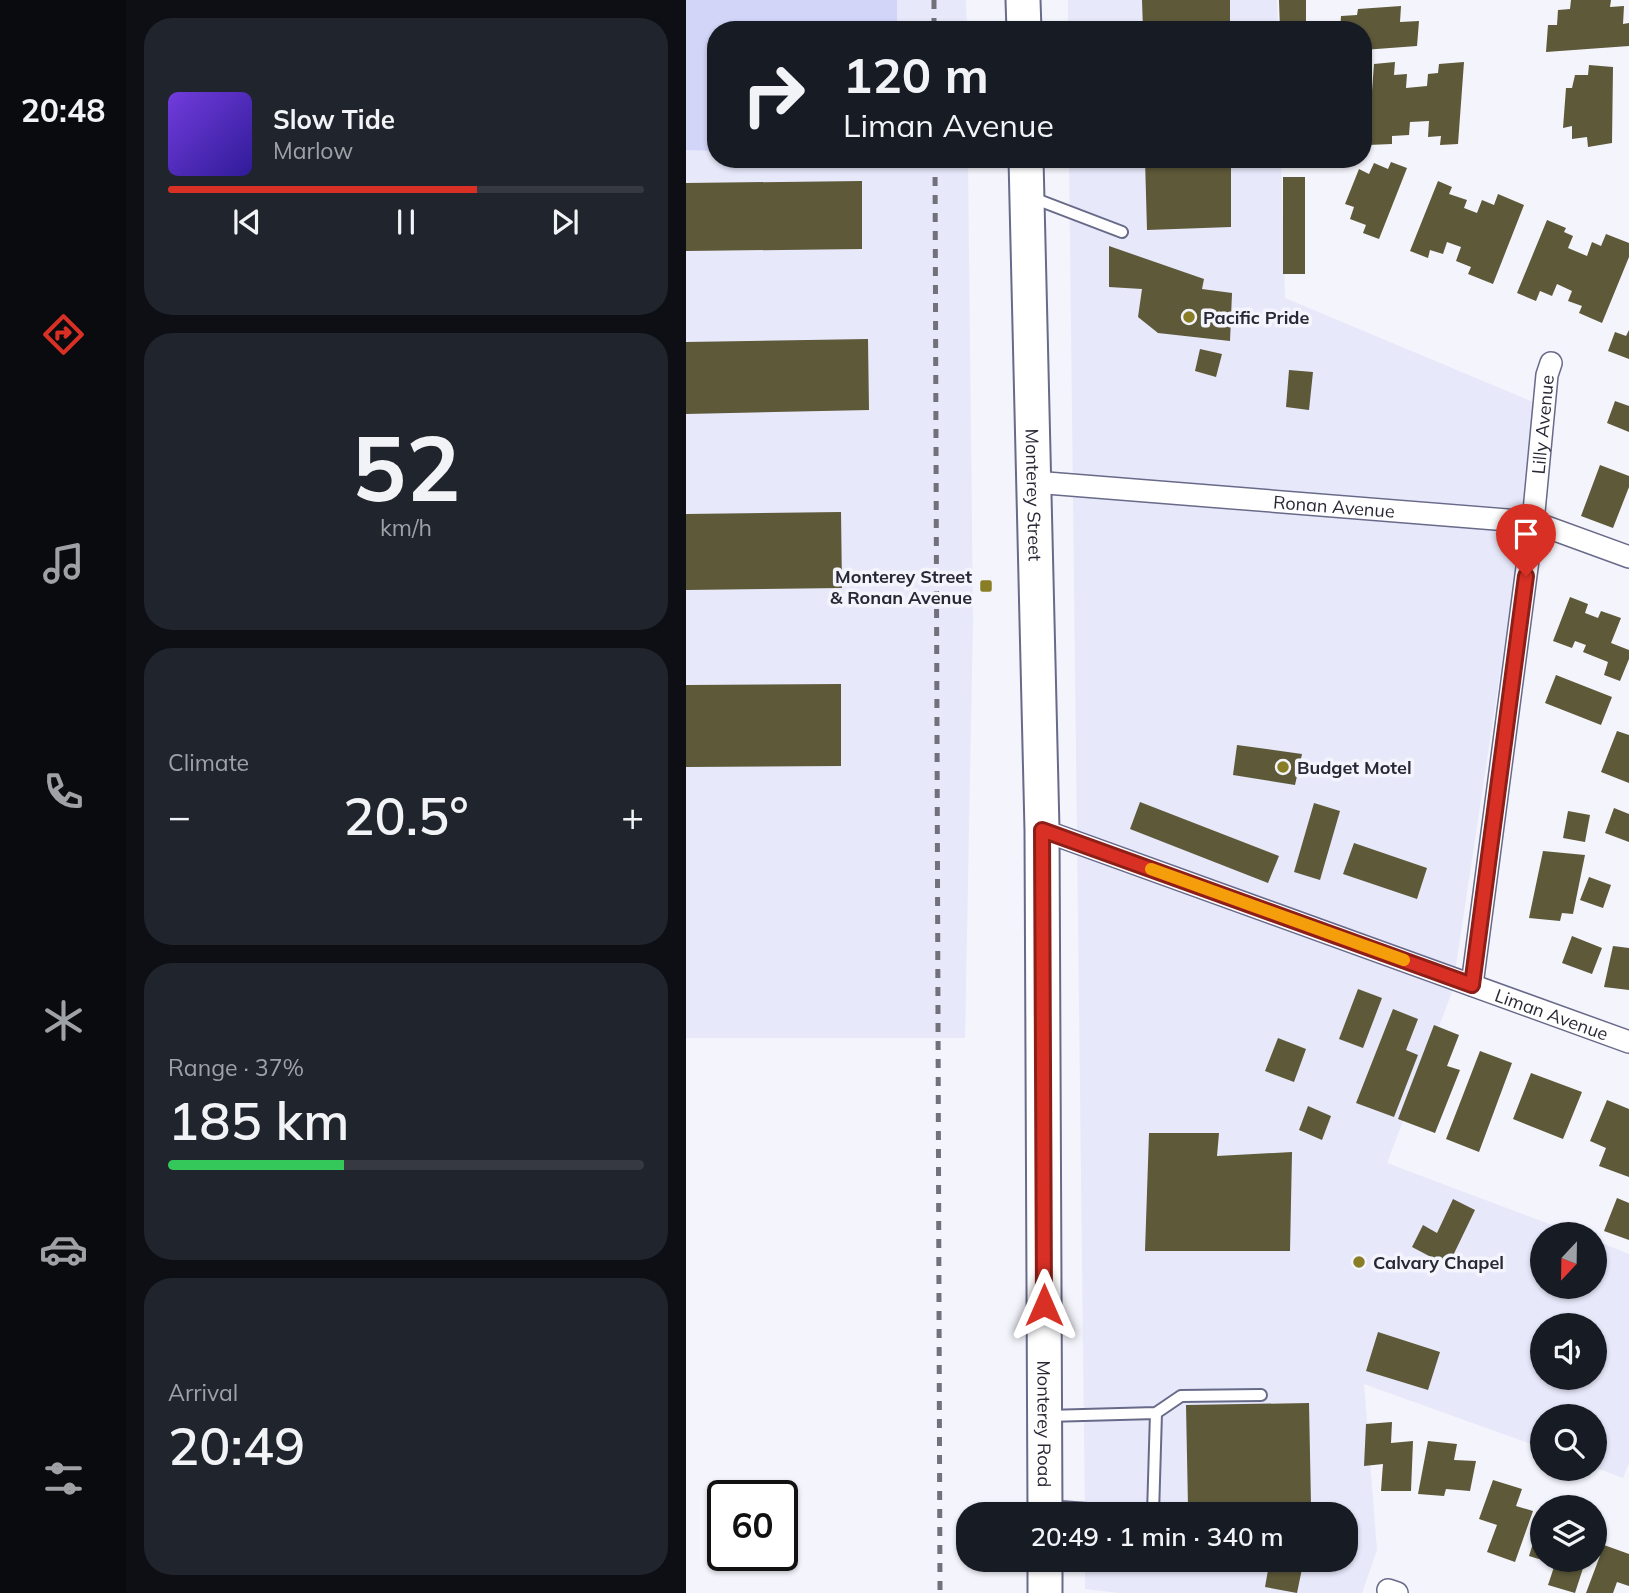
<!DOCTYPE html>
<meta charset="utf-8">
<style>
body{margin:0;font-family:Mulish,sans-serif;background:#20242c;color:#f1f3f6;height:100vh;display:flex;flex-direction:column;font-size:26px;white-space:nowrap}
*{box-sizing:border-box;margin:0}
p{font-size:23px;color:#9ea1a6}
.icon{flex:none;width:38px;height:38px;fill:none;stroke:currentColor;stroke-width:2;stroke-linecap:round;stroke-linejoin:round}
.map{position:relative;flex:1;overflow:hidden}
.panel{display:flex;flex-direction:column;gap:18px;padding:18px;background:#0d0f14;width:560px}
.panel>*{flex:none}
.top-card{position:absolute;left:21px;top:21px;width:665px;height:147px;border-radius:28px;box-shadow:0 2px 5px #0004;background:#171b24;color:#f1f3f6;overflow:hidden}
.needle{width:46px;rotate:202deg}
.controls{position:absolute;left:844px;top:1222px;display:grid;gap:14px}
.controls a{display:grid;place-items:center;width:77px;height:77px;border-radius:50%;background:#171b24;box-shadow:0 2px 5px #0004;font-size:35px}
.speed{position:absolute;left:21px;top:1480px;display:flex;gap:14px;font-size:35px;font-weight:700;text-align:center}
.speed>*{display:grid;place-content:center;width:91px;height:91px;border-radius:50%;background:#171b24;box-shadow:0 2px 5px #0004;line-height:1}
.speed .limit{border:4px solid #111;border-radius:10px;background:#fff;color:#111}
.pin{position:absolute;display:grid;place-items:center;width:60px;height:60px;color:#fff;margin:-72px -30px;border-radius:50% 50% 50% 0;rotate:-45deg;box-shadow:0 0 7px #0007}
.pin .icon{rotate:45deg}
.me{position:absolute;width:77px;margin:-38px;rotate:0deg;stroke-linejoin:round;filter:drop-shadow(0 0 5px #0008)}
.turn{display:flex;align-items:center;gap:24px;height:147px;padding:0 21px;font-size:32px}
.turn .icon{width:91px;height:91px;stroke-width:2.5}
.turn b{display:block;font-size:49px;line-height:60px}
.big{font-size:52px;font-weight:600;line-height:1.1}
.panel .card{flex:1;display:flex;flex-direction:column;justify-content:center;gap:10px;min-width:0;padding:0 24px;border-radius:28px;background:#20242c}
.panel .dial{align-items:center;gap:0}
.dial b{font-size:91px;line-height:1}
.song{display:flex;align-items:center;gap:21px}
.cover{width:84px;height:84px;border-radius:10px;background:linear-gradient(135deg,hsl(260 70% 55%),hsl(250 70% 35%))}
.played{height:7px;border-radius:4px;background:linear-gradient(90deg,#d93025 65%,#363941 65%)}
.keys{display:flex;justify-content:space-around;direction:ltr}
.heat{display:flex;justify-content:space-between;align-items:center;font-size:38px;direction:ltr}
.charge{height:10px;border-radius:5px;background:linear-gradient(90deg,#34c759 37%,#363941 0)}
.trip{position:absolute;left:270px;top:1502px;width:402px;height:70px;border-radius:28px;background:#171b24;box-shadow:0 2px 5px #0004;font-weight:600;line-height:70px;text-align:center}
main{display:flex;flex:1;min-height:0}
.tabs{display:flex;flex-direction:column;width:126px;justify-content:space-around;align-items:center;background:#090b0e;color:#9ea1a6}
.tabs .icon{width:49px;height:49px}
.tabs .selected{color:#d93025}
.tabs b{font-size:32px;color:#f1f3f6}
.map>svg:first-child{display:block}
.built{fill:#e7e8fa;fill-rule:evenodd}
.green{fill:#d2d4f8}
.building{fill:#5d5939}
.lines{fill:none;stroke-linecap:round;stroke-linejoin:round}
.service-casing{stroke:#686a89;stroke-width:14}
.minor-casing{stroke:#686a89;stroke-width:24}
.primary-casing{stroke:#686a89;stroke-width:37}
.service{stroke:#fff;stroke-width:10}
.minor{stroke:#fff;stroke-width:21}
.primary{stroke:#fff;stroke-width:33}
.rail{stroke:#71717c;stroke-width:5;stroke-dasharray:9 9;stroke-linecap:butt}
.route-casing{stroke:#8d1f18;stroke-width:18}
.route{stroke:#d93025;stroke-width:12}
.slow{stroke:#f59e0b;stroke-width:12}
.poi-dot{fill:#897e25;stroke:#f4f4fc;stroke-width:2.5}
.labels{text-anchor:middle;dominant-baseline:central;stroke-width:7;stroke-linejoin:round;paint-order:stroke}
.poi-label{font-size:18px;font-weight:bold;fill:#292936;stroke:#f4f4fc;text-anchor:start}
.street-label{font-size:18px;fill:#292936;stroke:#f4f4fc}
</style>
<main>
<nav class="tabs">
<b>20:48</b>
<svg class="icon selected" aria-label="directions" viewBox="0 0 24 24"><path d="M12 3l9 9-9 9-9-9zM9 14v-3h6M13 9l2 2-2 2"/></svg>
<svg class="icon" aria-label="music" viewBox="0 0 24 24"><path d="M9 18V5l10-2v13"/><circle cx="6" cy="18" r="3"/><circle cx="16" cy="16" r="3"/></svg>
<svg class="icon" aria-label="phone" viewBox="0 0 24 24"><path d="M5 4h4l2 5-3 2q2 4 5 5l2-3 5 2v4C11 20 4 13 5 4z"/></svg>
<svg class="icon" aria-label="climate" viewBox="0 0 24 24"><path d="M12 3v18M4 7l16 10M4 17L20 7"/></svg>
<svg class="icon" aria-label="car" viewBox="0 0 24 24"><path d="M5 17H2v-5l4-1 3-4h7l3 4 3 1v5h-3M9 17h6M6 11h13"/><circle cx="7" cy="17" r="2"/><circle cx="17" cy="17" r="2"/></svg>
<svg class="icon" aria-label="filters" viewBox="0 0 24 24"><path d="M4 7h16M4 17h16"/><circle cx="9" cy="7" r="2"/><circle cx="15" cy="17" r="2"/></svg>
</nav>
<section class="panel">
<div class="card">
<div class="song"><i class="cover"></i><div><b>Slow Tide</b><p>Marlow</p></div></div>
<div class="played"></div>
<div class="keys"><svg class="icon" aria-label="previous" viewBox="0 0 24 24"><path d="M18 5L8 12l10 7zM5 5v14"/></svg><svg class="icon" aria-label="pause" viewBox="0 0 24 24"><path d="M8 5v14M16 5v14"/></svg><svg class="icon" aria-label="next" viewBox="0 0 24 24"><path d="M6 5l10 7-10 7zM19 5v14"/></svg></div>
</div>
<div class="card dial"><b>52</b><p>km/h</p></div>
<div class="card"><p>Climate</p>
<div class="heat"><a>−</a><b class="big">20.5°</b><a>+</a></div>
</div>
<div class="card"><p>Range · 37%</p><b class="big">185 km</b><div class="charge"></div></div>
<div class="card"><p>Arrival</p><b class="big">20:49</b></div>
</section>
<div class="map">
<svg width="943" height="1593" viewBox="0 0 943 1593">
<rect width="100%" height="100%" fill="#f4f4fc"/>
<!-- built -->
<path class="built" d="M0,0H280L281,30H30V159H282L287,619L279,1038H0Z
M382,0H591L592,30H382Z
M383,159H595L599,298L847,402L839,508L766,992L701,1163L890,1234H856V1286H908V1240L943,1254V1463L937,1478L908,1467V1416H856V1448L678,1384L691,1550L676,1593H434L399,1589V1559H660V1514H399ZM856,1325H908V1377H856Z"/>
<!-- green -->
<path class="green" d="M0,0H211V30H30V151L0,150Z"/>
<!-- building -->
<path class="building" d="M456,0H544V30H457Z
M593,0H620V30H594Z
M885,0H925L924,7L938,6L937,24L943,23V46L860,52L862,25H871L872,10L884,9Z
M715,6L714,22L733,21L731,46L677,50V30H654L655,16L671,15L672,9Z
M709,62L708,75L721,74L720,88L741,86L742,74L752,73L753,64L778,62L772,144L754,145L755,136L742,137L743,121L724,122L723,135L706,136V144L682,145L688,64Z
M903,65L927,67L926,143L902,147L901,137L886,139V126L877,128L880,88H886L889,75H902Z
M459,159H545V227L461,230Z
M705,162L721,168L693,239L677,233L680,225L664,219L668,207L659,204L673,169L683,174L688,163L702,169Z
M597,177H619V274H597Z
M176,181V249L0,251V183Z
M752,181L766,187L763,194L781,200L778,208L791,213L796,200L808,205L812,194L838,205L807,284L782,274L785,267L770,261L775,247L761,242L757,254L744,250L742,258L724,251Z
M861,220L880,228L878,232L887,236L882,248L901,256L906,242L915,246L920,234L943,243V257L916,323L893,313L896,306L882,301L886,291L871,284L866,296L854,291L850,301L831,293Z
M423,246L518,279L516,289L546,293L544,341L472,333L452,317L456,289L423,287Z
M943,330V359L922,351L929,332L940,336Z
M182,339L183,410L0,414V342Z
M514,349L536,354L530,377L509,371Z
M603,370L627,372L623,410L600,407Z
M929,401L943,406V432L921,423Z
M914,465L943,476V487L927,528L895,516Z
M155,512L156,588L0,590V514Z
M884,597L902,604L899,613L912,618L915,611L935,618L925,643L943,650V659L934,681L918,675L922,662L897,652L900,645L889,641L886,648L867,641Z
M870,675L926,697L915,725L859,703Z
M155,684V766L0,767V685Z
M931,731L943,735V783L915,772Z
M551,745L616,754L609,785L547,775Z
M454,802L593,856L582,883L444,829Z
M628,803L654,811L634,880L608,872Z
M928,808L943,814V842L919,833Z
M882,811L904,815L899,842L877,838Z
M668,843L741,868L731,899L657,874Z
M857,851L899,855L887,914L876,913L874,921L843,918Z
M903,877L925,885L917,908L894,900Z
M886,936L916,948L906,974L876,963Z
M927,946L943,948V990L918,987Z
M672,989L696,998L677,1048L653,1039Z
M707,1009L732,1019L720,1050L732,1055L708,1117L670,1103Z
M748,1025L773,1035L761,1066L774,1070L749,1133L712,1119Z
M592,1038L620,1049L608,1082L579,1071Z
M794,1051L826,1063L793,1152L760,1139Z
M845,1073L896,1092L877,1139L827,1119Z
M921,1100L943,1109V1177L913,1166L920,1148L904,1141Z
M622,1106L645,1116L636,1140L613,1130Z
M463,1133H533L531,1156L606,1152L604,1251H459Z
M931,1198L943,1203V1240L918,1231Z
M767,1199L789,1210L762,1266L726,1247L737,1225L751,1233Z
M692,1332L754,1352L742,1390L680,1371Z
M623,1403L625,1505L502,1507L500,1405Z
M706,1422L705,1443L727,1441L725,1491H695L697,1464L678,1466L680,1424Z
M742,1441L771,1444L768,1460L790,1461L784,1491L760,1489L758,1496L732,1494Z
M807,1480L836,1489L830,1506L847,1511L829,1562L801,1552L811,1525L793,1519Z
M855,1518H856V1560L843,1556Z
M918,1545L943,1554V1586L931,1582L927,1593H900Z
M584,1559L617,1564L611,1593L579,1587Z
M900,1559L889,1593L862,1585L869,1564L856,1559Z"/>
<g class="lines">
<!-- service casing -->
<g class="service-casing">
<path id="service" d="M347,198L436,232
M361,1416L470,1413L495,1396L575,1395
M362,1506L467,1514
M467,1514L470,1413"/>
</g>
<!-- minor casing -->
<g class="minor-casing">
<g id="minor">
<path id="s1" d="M348,482L847,522L943,557"/>
<path id="s2" d="M356,830L943,1042"/>
<path id="s3" d="M786,985L847,522L861,375L865,363"/>
<path d="M702,1590L711,1593"/>
</g>
</g>
<!-- primary casing -->
<g class="primary-casing">
<g id="primary">
<path d="M337,0L338,30"/>
<path id="s4" d="M340,159L356,830L359,1514"/>
<path d="M359,1559V1593"/>
</g>
</g>
<!-- service -->
<use href="#service" class="service"/>
<!-- minor -->
<use href="#minor" class="minor"/>
<!-- primary -->
<use href="#primary" class="primary"/>
<!-- rail -->
<path class="rail" d="M248,0V30
M249,159L254,1593"/>
</g>
<g class="lines">
<!-- route casing -->
<g class="route-casing">
<path id="route" d="M358,1305L356,830L786,985L840,576"/>
</g>
<!-- route -->
<use href="#route" class="route"/>
<!-- slow -->
<path class="slow" d="M465,869L718,960"/>
</g>
<!-- markers -->
<g class="poi-dot">
<circle cx="503" cy="317" r="7"/>
<rect x="293" y="579" width="14" height="14" rx="3.5"/>
<circle cx="597" cy="767" r="7"/>
<circle cx="673" cy="1262" r="7"/>
</g>
<g class="labels">
<!-- poi labels -->
<g class="poi-label">
<text x="517" y="317">Pacific Pride</text>
<text x="286" y="576" text-anchor="end">Monterey Street<tspan x="286" dy="21">&amp; Ronan Avenue</tspan></text>
<text x="611" y="767">Budget Motel</text>
<text x="687" y="1262">Calvary Chapel</text>
</g>
<!-- street labels -->
<g class="street-label">
<text stroke="none"><textPath href="#s3" startOffset="565">Lilly Avenue</textPath></text>
<text stroke="none"><textPath href="#s4" startOffset="336">Monterey Street</textPath></text>
<text stroke="none"><textPath href="#s1" startOffset="301">Ronan Avenue</textPath></text>
<text stroke="none"><textPath href="#s2" startOffset="542">Liman Avenue</textPath></text>
<text stroke="none"><textPath href="#s4" startOffset="1265">Monterey Road</textPath></text>
</g>
</g>
</svg>
<div class="controls">
<a><svg class="needle" viewBox="-14 -14 28 28"><path d="M0-13l5 13h-10z" fill="#e53935"/><path d="M0 13l5-13h-10z" fill="#9ea1a6"/></svg></a>
<a><svg class="icon" aria-label="sound" viewBox="0 0 24 24"><path d="M4 9h4l5-4v14l-5-4H4zM17 9q2 3 0 6"/></svg></a>
<a><svg class="icon" aria-label="search" viewBox="0 0 24 24"><circle cx="10" cy="10" r="6"/><path d="M15 15l6 6"/></svg></a>
<a><svg class="icon" aria-label="layers" viewBox="0 0 24 24"><path d="M12 4l9 5-9 5-9-5zM3 14l9 5 9-5"/></svg></a>
</div>
<div class="speed"><div class="limit">60</div></div>
<div class="pin" style="left:840px;top:576px;background:#d93025"><svg class="icon" aria-label="arrive" viewBox="0 0 24 24"><path d="M6 21V4h12l-3 4 3 4H6"/></svg></div>
<svg class="me" style="left:358px;top:1305px" viewBox="-20 -20 40 40"><path d="M0-17L14 15 0 8-14 15z" fill="#d93025" stroke="#fff" stroke-width="4"/></svg>
<div class="trip">20:49 · 1 min · 340 m</div>
<div class="top-card">
<div class="turn"><svg class="icon" aria-label="right" viewBox="0 0 24 24"><path d="M7 20v-9h11M14 6l5 5-5 5"/></svg><div><b>120 m</b>Liman Avenue</div></div>
</div>
</div>
</main>
